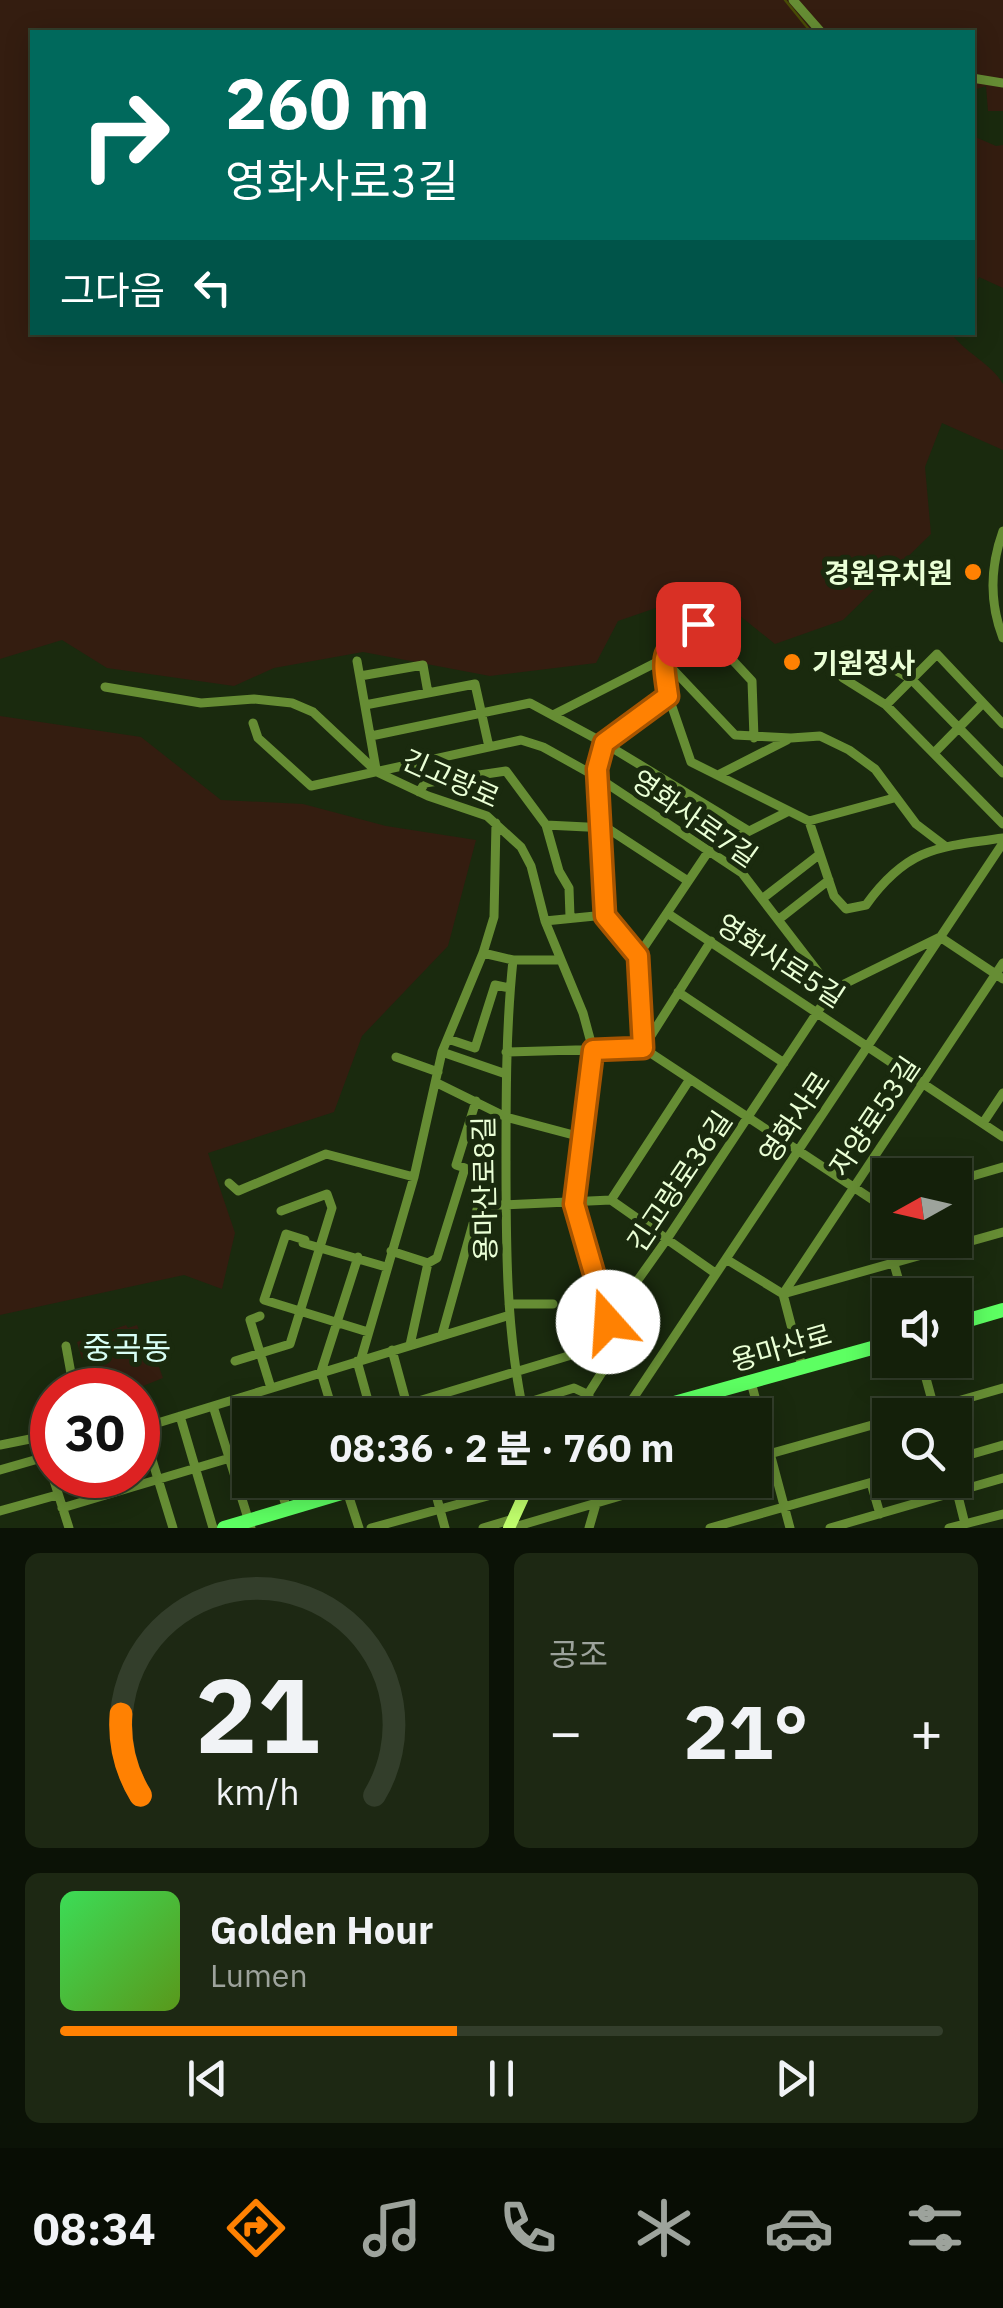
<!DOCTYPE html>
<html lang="ko">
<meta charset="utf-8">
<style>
body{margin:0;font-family:"IBM Plex Sans","Noto Sans KR",sans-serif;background:#1d2813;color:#f1f3f6;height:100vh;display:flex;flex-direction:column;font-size:38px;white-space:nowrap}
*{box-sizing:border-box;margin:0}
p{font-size:32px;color:#9da39c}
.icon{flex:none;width:55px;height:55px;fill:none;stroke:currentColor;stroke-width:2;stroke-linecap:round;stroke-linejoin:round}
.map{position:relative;height:1528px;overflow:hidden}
.side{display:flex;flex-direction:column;gap:25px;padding:25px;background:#0b1206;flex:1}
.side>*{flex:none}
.banner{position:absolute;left:30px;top:30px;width:945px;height:305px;border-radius:0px;box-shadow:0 5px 25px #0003,0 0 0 2px #333e2b;background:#00695c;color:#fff;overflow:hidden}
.needle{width:65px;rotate:262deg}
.tools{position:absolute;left:872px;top:1158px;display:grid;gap:20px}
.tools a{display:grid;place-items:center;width:100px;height:100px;border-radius:0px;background:#14200a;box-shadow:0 5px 25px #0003,0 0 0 2px #333e2b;font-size:50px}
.speed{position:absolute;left:30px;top:1368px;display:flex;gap:20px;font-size:50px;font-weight:700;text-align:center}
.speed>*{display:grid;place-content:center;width:130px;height:130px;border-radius:50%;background:#14200a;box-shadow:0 5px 25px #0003,0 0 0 2px #333e2b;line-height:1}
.speed .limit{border:15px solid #d22;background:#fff;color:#111}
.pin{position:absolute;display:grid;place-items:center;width:85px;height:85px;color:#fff;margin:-42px;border-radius:20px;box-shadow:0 5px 15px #0006}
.me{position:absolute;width:110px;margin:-55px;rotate:341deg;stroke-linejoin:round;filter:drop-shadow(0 0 8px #0008)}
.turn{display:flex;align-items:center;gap:35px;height:210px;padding:0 30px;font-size:45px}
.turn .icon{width:130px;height:130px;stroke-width:2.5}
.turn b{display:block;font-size:70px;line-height:85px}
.then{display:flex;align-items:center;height:95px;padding:0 30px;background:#0003;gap:20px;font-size:38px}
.big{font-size:75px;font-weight:800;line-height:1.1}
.side .card{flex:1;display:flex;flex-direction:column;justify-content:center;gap:15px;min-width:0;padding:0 35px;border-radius:15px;background:#1d2813}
.side .dial{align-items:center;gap:0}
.dial svg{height:260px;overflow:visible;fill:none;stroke:#333e2b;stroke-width:7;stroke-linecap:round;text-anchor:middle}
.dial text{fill:#f1f3f6;stroke:none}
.song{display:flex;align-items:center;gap:30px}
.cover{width:120px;height:120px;border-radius:15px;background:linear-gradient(135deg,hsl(130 70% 55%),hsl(90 70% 35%))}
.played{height:10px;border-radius:5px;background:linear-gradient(90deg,#ff8102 45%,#333e2b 45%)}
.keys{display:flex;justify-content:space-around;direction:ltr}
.heat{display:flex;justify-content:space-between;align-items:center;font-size:55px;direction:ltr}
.side .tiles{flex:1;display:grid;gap:25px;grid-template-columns:1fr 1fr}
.card:last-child{grid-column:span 2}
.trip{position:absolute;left:232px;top:1398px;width:540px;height:100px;border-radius:0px;background:#14200a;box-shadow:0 5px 25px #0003,0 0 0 2px #333e2b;font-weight:800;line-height:100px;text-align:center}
.menu{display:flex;height:160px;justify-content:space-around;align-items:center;background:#080d04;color:#9da39c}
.menu .icon{width:70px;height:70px}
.menu .current{color:#ff8102}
.menu b{font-size:45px;color:#f1f3f6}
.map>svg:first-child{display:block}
.green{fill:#341d10}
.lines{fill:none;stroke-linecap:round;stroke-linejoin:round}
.stream{stroke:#484b05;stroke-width:2.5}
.street{stroke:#668d34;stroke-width:9}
.secondary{stroke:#c1ff6d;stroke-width:12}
.primary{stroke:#5dff62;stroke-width:14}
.route-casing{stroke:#a65401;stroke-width:25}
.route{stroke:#ff8102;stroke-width:18}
.poi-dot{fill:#ff8102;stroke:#1a2a0e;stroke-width:4}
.labels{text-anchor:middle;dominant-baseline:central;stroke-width:10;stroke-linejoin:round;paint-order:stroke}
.poi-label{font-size:28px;font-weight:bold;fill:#eaffd6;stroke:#1a2a0e;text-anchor:end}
.street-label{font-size:28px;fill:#eaffd6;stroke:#1a2a0e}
.quarter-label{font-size:32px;fill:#d8fff6;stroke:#1a2a0e}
</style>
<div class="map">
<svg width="1003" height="1528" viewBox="0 0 1003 1528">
<rect width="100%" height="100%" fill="#1a2a0e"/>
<!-- green -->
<path class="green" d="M0,0H1003V111H988L986,86L973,90L972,32H32V332L951,333C965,353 991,363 1003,384V450L942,423L925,467L931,534L843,620L775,644L708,590L618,621L596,663L490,676L363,652L274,668L234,686L107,668L62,640L0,659Z
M973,136L996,146L1003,145V288L979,277L973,288Z
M0,716L141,737L221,800L303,804L386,826L476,840L448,946L362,1036L334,1112L208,1153L235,1233L222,1289L184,1275L0,1315Z
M126,1325L128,1328L137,1325L143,1341L149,1339L163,1378L133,1390H103L89,1358L82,1359L77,1342Z"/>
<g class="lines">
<!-- stream -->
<path class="stream" d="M785,0L811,32"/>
<!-- street -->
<path class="street" d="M793,0L821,32
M972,78L1003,83
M1003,531C990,567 989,602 1003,638
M663,659L668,695L691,762L809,821L834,896L846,909L866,905C907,848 937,847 1003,838
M663,659L666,649L699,624L752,681L754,738
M357,661L376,769
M665,661L735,735L791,738L820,736L849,750L875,769L916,824L945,846
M360,676L423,665L428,693
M105,687L201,703L254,699L292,703L313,712L377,772L428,796L487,816L521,847L531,866L545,921L583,1013L593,1050L574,1204L583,1245L608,1322V1344L604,1369L575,1415
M365,705L475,684L489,747
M886,705L937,654L1003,724
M553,715L663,659
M253,723L258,738L311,786L521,740L543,747L597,777L742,873L832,990
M371,736L530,703L604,743L749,831
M934,753L983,703
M1003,773L911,679L862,651L857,652L843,678L886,705L1003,824
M718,775L787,740
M419,792L425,783L506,771L546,825L559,871L569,888L570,917
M809,821L894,798
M546,825L607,828L688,881
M762,899L820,854
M667,913L1003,1137
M778,920L829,880
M545,921L605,915
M483,953L513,960H561
M638,956L708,852L789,811
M513,960C506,1027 506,1094 506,1161C506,1246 506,1332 524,1415
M832,990L940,937L1003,979
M678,992L784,1063
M448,1039L475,1048L495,985L510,988
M645,1045L711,941
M643,1048L638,956L605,915L597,769L604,743L668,695
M442,1052L506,1074
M506,1052L643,1048L876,1202L903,1295
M396,1057L438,1072
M437,1083L506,1117L581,1137
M983,1123L1003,1093
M955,1181L1003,1167
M229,1183L238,1191L326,1154L414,1177
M611,1200L690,1079
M611,1200L715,1273
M391,1251L428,1263
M726,1259L783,1294L802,1367
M783,1294L1003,963
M783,1294L1003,1232
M509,1304H553
M260,1316L250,1320L271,1388
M608,1322L667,1239L832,990
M368,1332L264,1300L286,1234L305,1240L303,1243L386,1267
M442,1335L478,1206L611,1200
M410,1345L428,1263L437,1258L465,1168L456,1165L476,1101
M66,1346L74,1390
M392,1350L407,1405
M361,1359L414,1177L442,1052L483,953L494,917L496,823
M921,1360L936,1415
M235,1361L290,1344L332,1208L327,1194L281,1211
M357,1361L372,1415L608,1344
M751,1382L790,1528
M213,1406L251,1528
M334,1415L321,1372L358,1257
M488,1415L574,1388L589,1395
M622,1415L1003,843
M909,1415L1003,1388
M52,1416L37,1427L69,1528
M180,1416L213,1528
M142,1427L173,1528
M138,1429L510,1315
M0,1445L40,1437
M755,1458L890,1420
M955,1459L1003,1445
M0,1470L52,1455
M121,1475L125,1489
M278,1480L287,1509
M315,1480L321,1499
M432,1480L445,1528
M954,1480L965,1524
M871,1483L880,1514
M347,1491L359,1528
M62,1508L250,1452
M0,1511L57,1495
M371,1528L506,1491L522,1499
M483,1528L513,1519
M511,1528L675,1480
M589,1528L603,1480
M710,1528L890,1477
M830,1528L1003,1478
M949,1528L1003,1514"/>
<!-- secondary -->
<path class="secondary" d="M509,1528L531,1480"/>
<!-- primary -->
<path class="primary" d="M955,1324L1003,1310
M631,1415L890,1343
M224,1528L385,1480"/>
</g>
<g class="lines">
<!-- route casing -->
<g class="route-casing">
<path id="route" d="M608,1322L574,1204L593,1050L643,1048L638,956L605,916L597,769L604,743L668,696C661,649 661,652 698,624"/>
</g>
<!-- route -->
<use href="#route" class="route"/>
</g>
<!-- markers -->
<g class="poi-dot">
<circle cx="973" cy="572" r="10"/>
<circle cx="792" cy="662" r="10"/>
</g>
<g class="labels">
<!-- poi labels -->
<g class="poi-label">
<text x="953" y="572">경원유치원</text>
<text x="812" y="662" text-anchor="start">기원정사</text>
</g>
<!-- street labels -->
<g class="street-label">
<text transform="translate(451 778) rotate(24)">긴고랑로</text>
<text transform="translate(695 818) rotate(35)">영화사로7길</text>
<text transform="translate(781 960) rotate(33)">영화사로5길</text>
<text transform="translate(874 1116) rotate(-56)">자양로53길</text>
<text transform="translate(794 1117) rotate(-56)">영화사로</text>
<text transform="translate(679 1181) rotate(-56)">긴고랑로36길</text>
<text transform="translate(484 1189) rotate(-91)">용마산로8길</text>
<text transform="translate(781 1347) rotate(-16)">용마산로</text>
</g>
<!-- quarter labels -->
<g class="quarter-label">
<text x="127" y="1347">중곡동</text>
</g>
</g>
</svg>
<div class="tools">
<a><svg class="needle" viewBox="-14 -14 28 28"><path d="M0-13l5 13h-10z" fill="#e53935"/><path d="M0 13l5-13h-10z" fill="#9da39c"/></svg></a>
<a><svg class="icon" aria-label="sound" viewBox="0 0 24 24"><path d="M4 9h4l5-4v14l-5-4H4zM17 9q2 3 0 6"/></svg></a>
<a><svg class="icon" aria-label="search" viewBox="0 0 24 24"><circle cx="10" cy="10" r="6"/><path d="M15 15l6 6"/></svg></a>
</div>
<div class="speed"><div class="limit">30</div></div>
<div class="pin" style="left:698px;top:624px;background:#d93025"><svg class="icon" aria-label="arrive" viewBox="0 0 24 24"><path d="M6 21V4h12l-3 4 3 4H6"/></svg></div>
<svg class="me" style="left:608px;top:1322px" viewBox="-20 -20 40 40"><circle r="19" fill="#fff"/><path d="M0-13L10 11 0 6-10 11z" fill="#ff8102"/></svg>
<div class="trip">08:36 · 2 분 · 760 m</div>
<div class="banner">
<div class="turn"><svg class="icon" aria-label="right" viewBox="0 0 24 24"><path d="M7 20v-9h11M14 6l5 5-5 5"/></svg><div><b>260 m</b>영화사로3길</div></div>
<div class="then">그다음<svg class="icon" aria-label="left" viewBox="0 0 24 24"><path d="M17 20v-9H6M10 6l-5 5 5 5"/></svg></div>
</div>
</div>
<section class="side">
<div class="tiles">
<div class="card dial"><svg viewBox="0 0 100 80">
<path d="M14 69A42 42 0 1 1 86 69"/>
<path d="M14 69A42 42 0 0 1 8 44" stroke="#ff8102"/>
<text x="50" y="56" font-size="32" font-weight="700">21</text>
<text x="50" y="72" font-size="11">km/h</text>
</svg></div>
<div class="card"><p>공조</p>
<div class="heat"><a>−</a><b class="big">21°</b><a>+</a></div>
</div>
<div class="card">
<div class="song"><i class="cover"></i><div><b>Golden Hour</b><p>Lumen</p></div></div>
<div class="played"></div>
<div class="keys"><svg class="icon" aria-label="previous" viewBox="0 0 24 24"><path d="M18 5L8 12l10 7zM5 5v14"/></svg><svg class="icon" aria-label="pause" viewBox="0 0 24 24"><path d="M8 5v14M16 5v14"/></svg><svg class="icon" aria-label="next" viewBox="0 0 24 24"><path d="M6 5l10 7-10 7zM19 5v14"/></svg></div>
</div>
</div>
</section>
<nav class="menu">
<b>08:34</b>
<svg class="icon current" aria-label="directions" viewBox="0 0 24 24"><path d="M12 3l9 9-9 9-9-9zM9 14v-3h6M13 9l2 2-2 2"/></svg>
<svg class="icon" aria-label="music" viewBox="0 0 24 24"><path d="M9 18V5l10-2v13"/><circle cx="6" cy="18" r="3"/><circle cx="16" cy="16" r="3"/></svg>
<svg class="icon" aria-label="phone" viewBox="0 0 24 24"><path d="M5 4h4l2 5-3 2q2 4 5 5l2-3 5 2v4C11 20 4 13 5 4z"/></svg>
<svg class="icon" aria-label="climate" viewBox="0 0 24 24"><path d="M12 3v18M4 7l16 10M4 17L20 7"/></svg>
<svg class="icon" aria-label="car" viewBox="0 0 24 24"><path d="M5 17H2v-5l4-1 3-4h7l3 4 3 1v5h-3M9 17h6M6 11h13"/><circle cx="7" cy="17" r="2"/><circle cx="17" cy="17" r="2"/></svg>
<svg class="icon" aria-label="filters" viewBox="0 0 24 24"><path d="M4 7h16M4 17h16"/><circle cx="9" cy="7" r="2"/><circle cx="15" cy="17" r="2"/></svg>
</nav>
